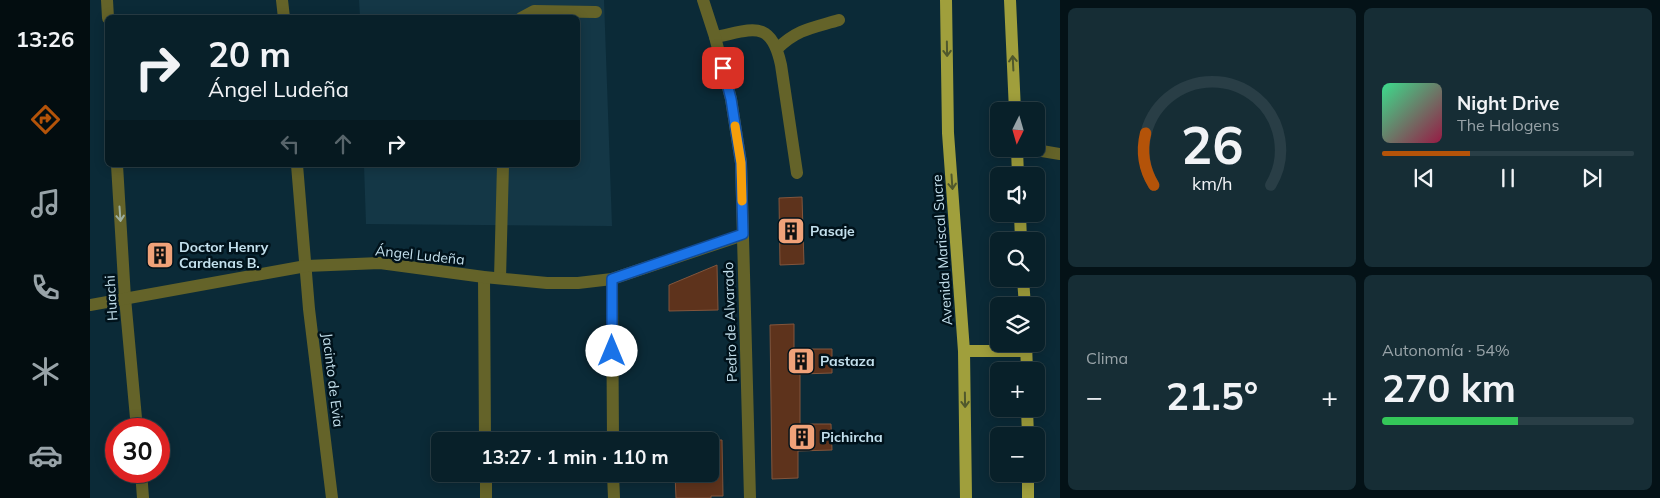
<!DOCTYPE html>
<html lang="es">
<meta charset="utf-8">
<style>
body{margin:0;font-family:Mulish,sans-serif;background:#162d35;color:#f1f3f6;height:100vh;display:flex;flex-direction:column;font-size:19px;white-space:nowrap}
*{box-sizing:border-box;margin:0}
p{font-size:16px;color:#98a3a8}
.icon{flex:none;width:28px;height:28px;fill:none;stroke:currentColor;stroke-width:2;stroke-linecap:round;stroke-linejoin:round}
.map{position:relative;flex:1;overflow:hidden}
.side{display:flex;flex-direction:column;gap:8px;padding:8px;background:#041217;width:600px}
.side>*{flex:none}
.hud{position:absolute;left:15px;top:15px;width:475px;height:152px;border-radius:8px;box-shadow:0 2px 12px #0003,0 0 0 1px #293e46;background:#082029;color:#f1f3f6;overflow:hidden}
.needle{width:32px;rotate:185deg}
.buttons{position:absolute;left:900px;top:102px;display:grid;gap:10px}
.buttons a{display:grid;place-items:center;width:55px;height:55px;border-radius:8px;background:#082029;box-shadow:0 2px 12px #0003,0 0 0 1px #293e46;font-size:25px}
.speed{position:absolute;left:15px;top:418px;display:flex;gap:10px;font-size:25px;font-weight:700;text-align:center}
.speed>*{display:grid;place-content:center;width:65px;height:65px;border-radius:50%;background:#082029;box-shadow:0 2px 12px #0003,0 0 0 1px #293e46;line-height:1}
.speed .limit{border:8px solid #d22;background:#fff;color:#111}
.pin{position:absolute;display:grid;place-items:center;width:42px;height:42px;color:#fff;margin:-21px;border-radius:10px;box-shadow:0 2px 8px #0006}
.me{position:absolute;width:55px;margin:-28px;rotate:0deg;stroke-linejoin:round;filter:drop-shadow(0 0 4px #0008)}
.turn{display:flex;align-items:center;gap:18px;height:105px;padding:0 20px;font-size:22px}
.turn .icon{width:65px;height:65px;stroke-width:2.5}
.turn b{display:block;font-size:35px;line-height:42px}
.lanes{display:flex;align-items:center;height:48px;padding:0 20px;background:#0003;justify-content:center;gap:25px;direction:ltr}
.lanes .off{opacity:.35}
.big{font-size:38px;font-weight:700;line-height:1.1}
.side .card{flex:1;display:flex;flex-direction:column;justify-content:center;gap:8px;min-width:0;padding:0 18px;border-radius:8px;background:#162d35}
.side .dial{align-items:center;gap:0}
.dial svg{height:130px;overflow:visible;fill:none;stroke:#293e46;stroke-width:7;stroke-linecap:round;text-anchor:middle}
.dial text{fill:#f1f3f6;stroke:none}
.song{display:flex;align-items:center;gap:15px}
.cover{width:60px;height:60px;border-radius:8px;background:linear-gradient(135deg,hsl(150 70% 55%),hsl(340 70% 35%))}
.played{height:5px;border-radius:2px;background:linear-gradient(90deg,#b45309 35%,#293e46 35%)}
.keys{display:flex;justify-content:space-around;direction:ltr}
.heat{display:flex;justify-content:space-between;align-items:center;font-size:28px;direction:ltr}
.charge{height:8px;border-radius:4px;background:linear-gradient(90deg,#34c759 54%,#293e46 0)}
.side .tiles{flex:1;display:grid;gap:8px;grid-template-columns:repeat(2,1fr)}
.trip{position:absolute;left:341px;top:432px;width:288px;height:50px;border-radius:8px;background:#082029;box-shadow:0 2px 12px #0003,0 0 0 1px #293e46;font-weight:700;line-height:50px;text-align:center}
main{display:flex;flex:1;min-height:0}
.tab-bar{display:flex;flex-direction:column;width:90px;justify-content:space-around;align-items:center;background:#030d10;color:#98a3a8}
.tab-bar .icon{width:35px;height:35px}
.tab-bar .active{color:#b45309}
.tab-bar b{font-size:22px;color:#f1f3f6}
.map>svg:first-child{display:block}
.built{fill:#143746}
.building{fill:#5e331c;stroke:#82553c}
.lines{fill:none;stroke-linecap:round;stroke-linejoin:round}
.service{stroke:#646329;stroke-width:12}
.minor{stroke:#646329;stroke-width:12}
.tertiary{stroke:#646329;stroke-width:12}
.primary{stroke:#a09f3c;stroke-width:12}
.oneway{stroke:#50582c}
.oneway2{stroke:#9dae9f}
.route-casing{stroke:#114b97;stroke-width:12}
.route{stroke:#1a73e8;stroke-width:9}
.slow{stroke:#f59e0b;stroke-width:9}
.labels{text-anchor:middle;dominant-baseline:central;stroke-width:5;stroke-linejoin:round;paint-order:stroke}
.poi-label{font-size:14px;font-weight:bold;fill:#c3e0ed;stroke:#00121b;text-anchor:start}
.street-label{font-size:14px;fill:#c3e0ed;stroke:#00121b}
</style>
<main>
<nav class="tab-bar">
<b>13:26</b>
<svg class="icon active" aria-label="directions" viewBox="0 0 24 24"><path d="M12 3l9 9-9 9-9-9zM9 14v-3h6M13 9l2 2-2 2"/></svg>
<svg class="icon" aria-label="music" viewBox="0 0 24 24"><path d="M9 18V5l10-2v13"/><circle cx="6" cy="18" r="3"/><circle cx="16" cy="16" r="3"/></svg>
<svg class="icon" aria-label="phone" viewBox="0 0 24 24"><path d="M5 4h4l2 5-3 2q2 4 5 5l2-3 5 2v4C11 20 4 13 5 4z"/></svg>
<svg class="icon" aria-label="climate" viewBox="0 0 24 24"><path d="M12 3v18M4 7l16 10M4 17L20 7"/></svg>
<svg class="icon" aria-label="car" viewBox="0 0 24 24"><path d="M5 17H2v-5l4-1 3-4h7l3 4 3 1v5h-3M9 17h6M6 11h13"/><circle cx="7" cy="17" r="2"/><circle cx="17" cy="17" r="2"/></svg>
</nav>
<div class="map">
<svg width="970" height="498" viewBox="0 0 970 498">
<rect width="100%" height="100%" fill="#0b2a37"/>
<!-- built -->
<path class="built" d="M269,0H514L522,226L276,224L274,165H488V18L270,17Z"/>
<!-- building -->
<path class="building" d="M712,197L714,264L690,265L689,198Z
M78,244L82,261L62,266L58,249Z
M627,265L628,310L579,311V285Z
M704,324V349H742V373L710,374V424H741L742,450L708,451V478L682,479L680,325Z
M585,440H632L633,496H621V498H586L585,474H620V441Z"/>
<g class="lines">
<!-- service -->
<path class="service" d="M431,18L444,11L506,12
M625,37C662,30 681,18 691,65L707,173
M688,48C708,29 722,28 749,20
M410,278L413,165"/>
<!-- minor -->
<path class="minor" d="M17,0L18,18
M192,0L194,18
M940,149L970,154
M27,165L35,298L47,429
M207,165L219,309L242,498
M394,277L395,441
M522,279L523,441
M51,471L53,498
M396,474V498
M523,474L524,498"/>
<!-- tertiary -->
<path class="tertiary" d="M613,0L625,37L641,99L651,163L660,498
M0,305L216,266L290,263L394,277L457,283H488L522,279L653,235"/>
<!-- primary -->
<path class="primary" d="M856,0L858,133L874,351L876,498
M920,0L925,111
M927,149L928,176
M930,214L931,241
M933,279L935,306
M936,344L937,371
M874,351H937
M937,409L938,436
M938,474V498"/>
</g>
<!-- one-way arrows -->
<defs><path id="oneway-shaft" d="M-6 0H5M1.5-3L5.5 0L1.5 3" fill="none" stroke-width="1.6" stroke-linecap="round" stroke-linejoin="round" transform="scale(1.25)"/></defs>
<g class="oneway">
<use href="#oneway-shaft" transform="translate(857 49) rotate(89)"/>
<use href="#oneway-shaft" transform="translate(923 63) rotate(-93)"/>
<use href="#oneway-shaft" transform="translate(862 182) rotate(86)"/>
<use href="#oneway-shaft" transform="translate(875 400) rotate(89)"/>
</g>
<use class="oneway2" href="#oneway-shaft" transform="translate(30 214) rotate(86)"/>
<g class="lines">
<!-- route casing -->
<g class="route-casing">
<path id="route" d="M522,351V279L653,234L651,163L641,99L633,68"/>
</g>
<!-- route -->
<use href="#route" class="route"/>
<!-- slow -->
<path class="slow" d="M645,126L651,163L652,201"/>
</g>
<!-- icons -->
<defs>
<g id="building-square" transform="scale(1.4375)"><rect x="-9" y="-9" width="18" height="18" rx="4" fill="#f0a279" stroke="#00121b"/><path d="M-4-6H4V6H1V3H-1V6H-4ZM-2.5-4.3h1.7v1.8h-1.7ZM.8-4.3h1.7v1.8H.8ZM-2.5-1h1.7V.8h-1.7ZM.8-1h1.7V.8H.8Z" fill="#111"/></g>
</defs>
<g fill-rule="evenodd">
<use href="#building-square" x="701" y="231"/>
<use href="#building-square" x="70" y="255"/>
<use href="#building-square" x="711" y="361"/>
<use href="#building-square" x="712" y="437"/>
</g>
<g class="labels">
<!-- poi labels -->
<g class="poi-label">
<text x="720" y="231">Pasaje</text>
<text x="89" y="247">Doctor Henry<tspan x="89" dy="16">Cardenas B.</tspan></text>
<text x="730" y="361">Pastaza</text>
<text x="731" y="437">Pichircha</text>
</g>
<!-- street labels -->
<g class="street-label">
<text transform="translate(852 250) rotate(-94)">Avenida Mariscal Sucre</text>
<text transform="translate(330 255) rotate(6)">Ángel Ludeña</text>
<text transform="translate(21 298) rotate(-94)">Huachi</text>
<text transform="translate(640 322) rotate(-92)">Pedro de Alvarado</text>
<text transform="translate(243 380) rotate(83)">Jacinto de Evia</text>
</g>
</g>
</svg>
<div class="buttons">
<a><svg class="needle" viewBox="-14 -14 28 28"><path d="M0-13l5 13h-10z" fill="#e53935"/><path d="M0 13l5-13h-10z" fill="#98a3a8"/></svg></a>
<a><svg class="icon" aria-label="sound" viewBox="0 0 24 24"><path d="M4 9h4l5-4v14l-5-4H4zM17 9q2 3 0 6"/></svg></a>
<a><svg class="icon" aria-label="search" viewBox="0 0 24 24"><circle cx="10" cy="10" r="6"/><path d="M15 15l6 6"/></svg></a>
<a><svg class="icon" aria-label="layers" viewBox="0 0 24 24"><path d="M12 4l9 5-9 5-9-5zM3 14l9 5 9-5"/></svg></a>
<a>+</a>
<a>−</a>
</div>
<div class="speed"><div class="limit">30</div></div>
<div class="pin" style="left:633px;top:68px;background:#d93025"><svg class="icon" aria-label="arrive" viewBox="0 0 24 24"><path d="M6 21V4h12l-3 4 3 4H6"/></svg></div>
<svg class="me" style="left:522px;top:351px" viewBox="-20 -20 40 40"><circle r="19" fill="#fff"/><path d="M0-13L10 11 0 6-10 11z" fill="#1a73e8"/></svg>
<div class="trip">13:27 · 1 min · 110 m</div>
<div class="hud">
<div class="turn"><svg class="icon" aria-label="right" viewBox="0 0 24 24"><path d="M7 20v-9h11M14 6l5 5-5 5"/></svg><div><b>20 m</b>Ángel Ludeña</div></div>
<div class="lanes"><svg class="icon off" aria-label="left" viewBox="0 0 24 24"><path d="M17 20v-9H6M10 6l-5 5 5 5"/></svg><svg class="icon off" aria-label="ahead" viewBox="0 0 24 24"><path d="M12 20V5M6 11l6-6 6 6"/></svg><svg class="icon" aria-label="right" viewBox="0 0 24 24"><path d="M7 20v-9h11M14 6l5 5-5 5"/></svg></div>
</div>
</div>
<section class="side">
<div class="tiles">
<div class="card dial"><svg viewBox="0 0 100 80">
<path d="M14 69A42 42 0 1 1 86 69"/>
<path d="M14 69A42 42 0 0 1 9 37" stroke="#b45309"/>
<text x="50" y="56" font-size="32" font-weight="700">26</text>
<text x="50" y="72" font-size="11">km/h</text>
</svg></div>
<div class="card">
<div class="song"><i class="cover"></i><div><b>Night Drive</b><p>The Halogens</p></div></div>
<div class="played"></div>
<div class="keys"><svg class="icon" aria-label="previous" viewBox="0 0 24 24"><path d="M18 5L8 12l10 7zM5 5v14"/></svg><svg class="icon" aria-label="pause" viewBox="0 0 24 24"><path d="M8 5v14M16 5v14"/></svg><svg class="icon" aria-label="next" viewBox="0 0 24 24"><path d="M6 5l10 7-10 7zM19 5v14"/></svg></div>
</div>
<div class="card"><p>Clima</p>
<div class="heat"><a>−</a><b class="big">21.5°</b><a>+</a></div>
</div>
<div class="card"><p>Autonomía · 54%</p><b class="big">270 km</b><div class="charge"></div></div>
</div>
</section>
</main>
